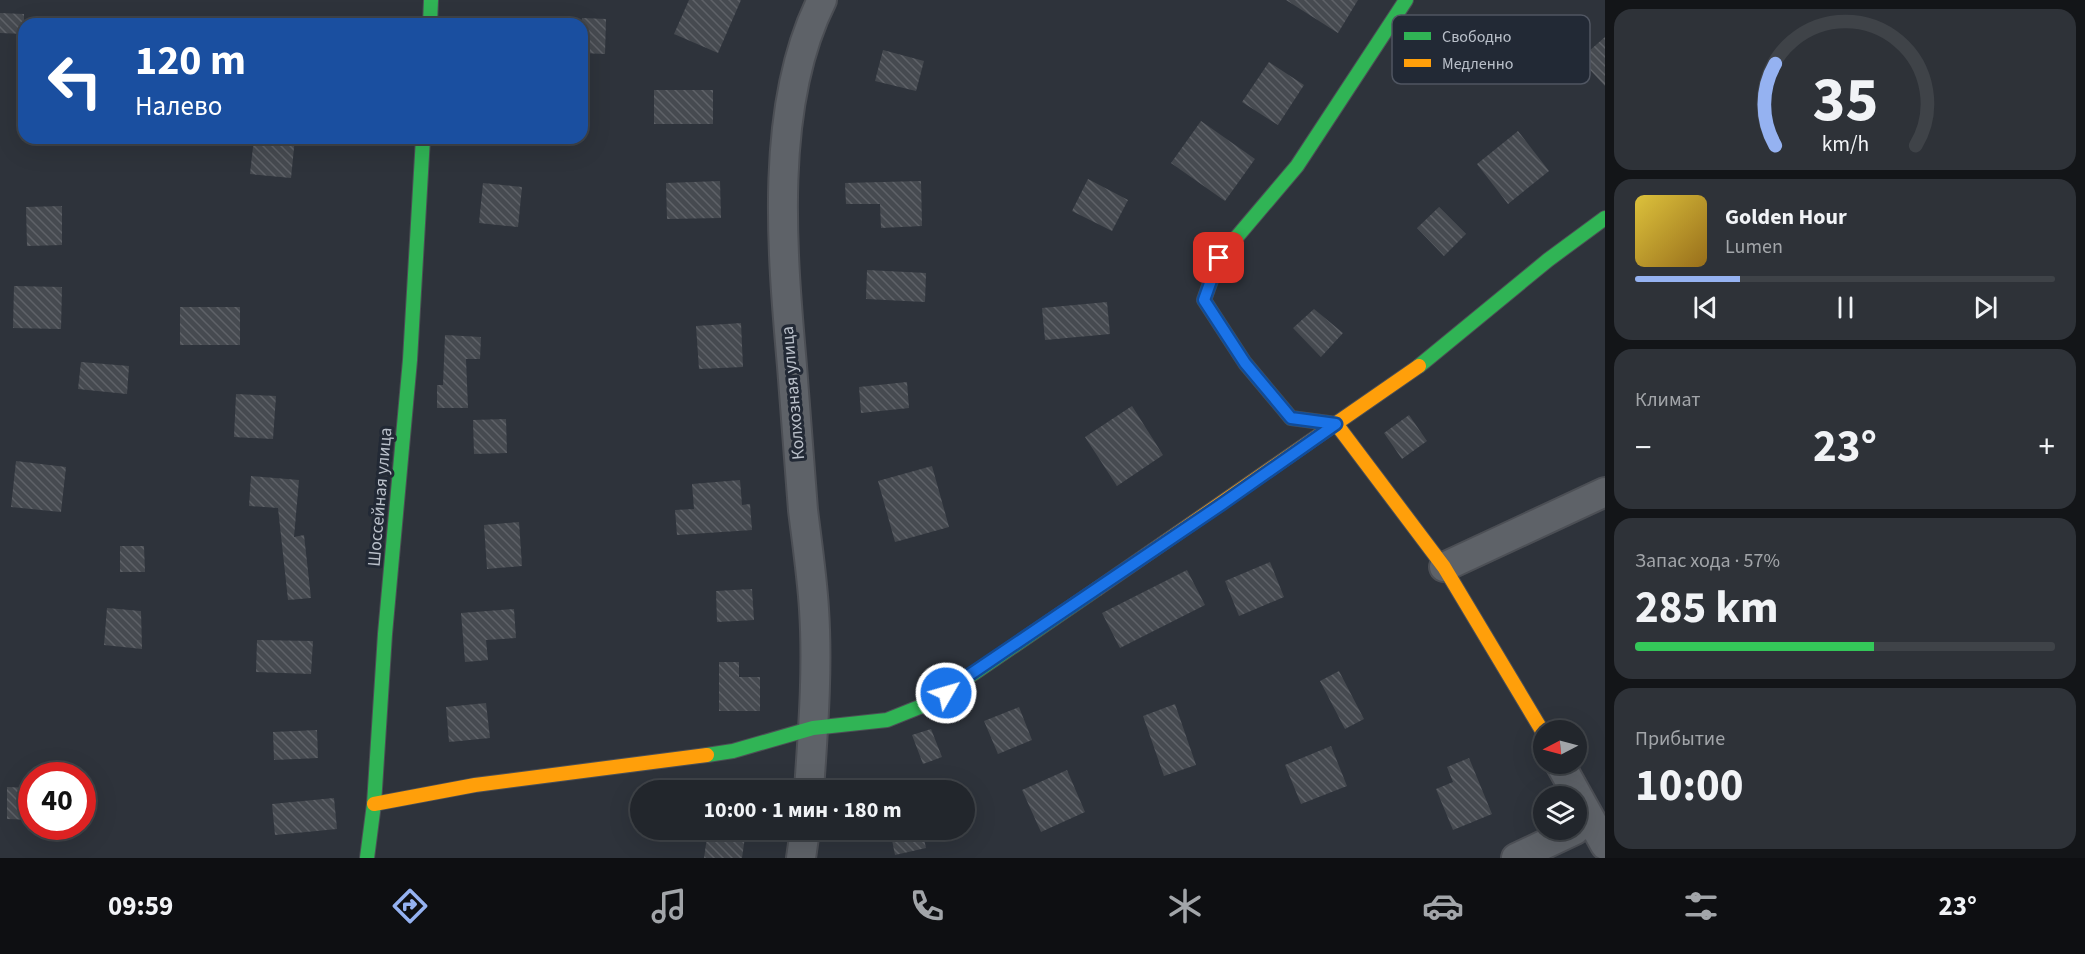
<!DOCTYPE html>
<html lang="ru">
<meta charset="utf-8">
<style>
body{margin:0;font-family:"Source Sans 3",sans-serif;background:#2e3238;color:#f1f3f6;height:100vh;display:flex;flex-direction:column;font-size:22px;white-space:nowrap}
*{box-sizing:border-box;margin:0}
p{font-size:20px;color:#a2a5a9}
.icon{flex:none;width:33px;height:33px;fill:none;stroke:currentColor;stroke-width:2;stroke-linecap:round;stroke-linejoin:round}
.map{position:relative;flex:1;overflow:hidden}
.side{display:flex;flex-direction:column;gap:9px;padding:9px;background:#131518;width:480px}
.side>*{flex:none}
.top-card{position:absolute;left:18px;top:18px;width:570px;height:126px;border-radius:18px;box-shadow:0 6px 24px #0002,0 0 0 2px #3f4348;background:#1a4fa0;color:#fff;overflow:hidden}
.needle{width:39px;rotate:264deg}
.controls{position:absolute;left:1533px;top:720px;display:grid;gap:12px}
.controls a{display:grid;place-items:center;width:54px;height:54px;border-radius:50%;background:#22262c;box-shadow:0 6px 24px #0002,0 0 0 2px #3f4348;font-size:30px}
.speed{position:absolute;left:18px;top:762px;display:flex;gap:12px;font-size:30px;font-weight:700;text-align:center}
.speed>*{display:grid;place-content:center;width:78px;height:78px;border-radius:50%;background:#22262c;box-shadow:0 6px 24px #0002,0 0 0 2px #3f4348;line-height:1}
.speed .limit{border:9px solid #d22;background:#fff;color:#111}
.pin{position:absolute;display:grid;place-items:center;width:51px;height:51px;color:#fff;margin:-26px;border-radius:12px;box-shadow:0 3px 9px #0006}
.me{position:absolute;width:66px;margin:-33px;rotate:52deg;stroke-linejoin:round;filter:drop-shadow(0 0 4px #0008)}
.turn{display:flex;align-items:center;gap:21px;height:126px;padding:0 18px;font-size:27px}
.turn .icon{width:78px;height:78px;stroke-width:2.5}
.turn b{display:block;font-size:42px;line-height:51px}
.big{font-size:45px;font-weight:700;line-height:1.1}
.side .tile{flex:1;display:flex;flex-direction:column;justify-content:center;gap:9px;min-width:0;padding:0 21px;border-radius:18px;background:#2e3238}
.side .dial{align-items:center;gap:0}
.dial svg{height:156px;overflow:visible;fill:none;stroke:#3f4348;stroke-width:7;stroke-linecap:round;text-anchor:middle}
.dial text{fill:#f1f3f6;stroke:none}
.song{display:flex;align-items:center;gap:18px}
.cover{width:72px;height:72px;border-radius:9px;background:linear-gradient(135deg,hsl(50 70% 55%),hsl(40 70% 35%))}
.played{height:6px;border-radius:3px;background:linear-gradient(90deg,#95b2f1 25%,#3f4348 25%)}
.keys{display:flex;justify-content:space-around;direction:ltr}
.heat{display:flex;justify-content:space-between;align-items:center;font-size:33px;direction:ltr}
.charge{height:9px;border-radius:4px;background:linear-gradient(90deg,#34c759 57%,#3f4348 0)}
.trip{position:absolute;left:630px;top:780px;width:345px;height:60px;border-radius:30px;background:#22262c;box-shadow:0 6px 24px #0002,0 0 0 2px #3f4348;font-weight:700;line-height:60px;text-align:center}
.menu{display:flex;height:96px;justify-content:space-around;align-items:center;background:#0e0f12;color:#a2a5a9}
.menu .icon{width:42px;height:42px}
.menu .selected{color:#95b2f1}
.menu b{font-size:27px;color:#f1f3f6}
main{display:flex;flex:1;min-height:0}
.map>svg:first-child{display:block}
.building{fill:url(#building-back-hatch)}
.lines{fill:none;stroke-linecap:round;stroke-linejoin:round}
.street-casing{stroke:#4c4f55;stroke-width:32}
.fast-casing{stroke:#4c4f55;stroke-width:16}
.slow-casing{stroke:#4c4f55;stroke-width:16}
.street{stroke:#5e6268;stroke-width:28}
.fast{stroke:#30b455;stroke-width:14}
.slow{stroke:#ff9f0a;stroke-width:14}
.route-casing{stroke:#114b97;stroke-width:15}
.route{stroke:#1a73e8;stroke-width:10}
.labels{text-anchor:middle;dominant-baseline:central;stroke-width:6;stroke-linejoin:round;paint-order:stroke}
.street-label{font-size:18px;fill:#bac0ca;stroke:#222935}
.key{fill:#222935;stroke:#505662;stroke-width:1.5}
.key-label{font-size:16px;fill:#bac0ca}
</style>
<main>
<div class="map">
<svg width="1605" height="858" viewBox="0 0 1605 858">
<defs>
<pattern id="building-back-hatch" width="6" height="6" patternUnits="userSpaceOnUse" patternTransform="scale(1.5)"><rect width="6" height="6" fill="#464a50"/><path d="M-1 5l2 2M0 0l6 6M5-1l2 2" fill="none" stroke="#5f6268"/></pattern>
</defs>
<rect width="100%" height="100%" fill="#2e333b"/>
<!-- building -->
<path class="building" d="M689,0H741L718,53L674,34Z
M1286,0H1358L1338,33Z
M0,13L24,14V34L0,33Z
M582,18L606,19L605,54L582,53Z
M1605,37V86L1580,59Z
M883,50L924,61L916,91L875,81Z
M1269,62L1304,85L1278,125L1242,102Z
M654,90H713V124H654Z
M1201,121L1255,159L1225,201L1171,163Z
M1518,131L1549,171L1508,204L1477,164Z
M254,138H295L291,178L250,174Z
M1088,179L1128,200L1112,231L1072,211Z
M720,181L721,218L667,219L666,183Z
M921,181L922,226L881,228L880,204H846L845,183Z
M483,183L522,187L518,227L479,223Z
M62,206V245L27,246L26,207Z
M1439,207L1466,234L1444,256L1417,228Z
M867,270L926,273L925,302L866,299Z
M14,286L62,287L61,329L13,328Z
M1107,302L1110,334L1045,340L1042,308Z
M180,307H240V345H180Z
M1314,309L1343,333L1321,357L1293,328Z
M741,323L743,367L699,369L696,326Z
M445,335L481,337L480,359H466L468,408H437V385H443Z
M81,362L129,366L127,394L78,389Z
M907,382L909,408L861,413L859,387Z
M236,394L276,396L273,439L234,437Z
M1132,406L1163,455L1117,486L1085,437Z
M1409,415L1427,441L1402,459L1384,433Z
M506,419L507,453L474,454L473,420Z
M16,461L66,467L61,512L11,507Z
M932,466L949,527L895,542L878,481Z
M251,476L299,480L294,537L304,535L311,598L288,600L278,508L249,506Z
M740,480L742,505L750,504L752,530L677,535L675,510L694,509L692,484Z
M519,522L522,566L487,569L484,525Z
M120,546H144L145,572H120Z
M1270,562L1284,597L1239,616L1225,581Z
M1187,570L1205,605L1120,648L1102,613Z
M752,589L754,620L717,622L716,591Z
M107,608L141,611L142,649L104,645Z
M514,609L516,638L486,640L488,660L465,662L461,613Z
M257,640L313,641L311,674L256,672Z
M719,662H739V677H760V711H719Z
M1339,671L1364,719L1345,729L1320,681Z
M486,703L490,738L449,742L446,707Z
M1175,704L1196,765L1164,776L1143,716Z
M1019,707L1032,740L998,754L984,721Z
M931,729L942,757L923,764L912,735Z
M317,730L318,758L274,760L273,732Z
M1331,746L1347,786L1301,804L1285,765Z
M1469,758L1492,814L1453,830L1436,789L1453,782L1447,767Z
M1067,770L1085,812L1041,832L1022,790Z
M7,787L32,788V820L7,819Z
M334,798L337,829L275,835L272,804Z
M708,830H746L742,858H704Z
M890,830H922L926,848L895,855Z"/>
<g class="lines">
<!-- street casing -->
<g class="street-casing">
<path id="street" d="M1444,567L1605,492
M1560,764L1605,845
M809,790C813,731 818,670 814,609C812,576 807,543 803,510C799,462 796,414 792,366C782,252 769,105 822,0
M801,858L805,830
M1516,858L1575,830"/>
</g>
<!-- fast casing -->
<g class="fast-casing">
<path id="fast" d="M430,24L431,0
M1419,366L1548,260L1605,218
M1340,429L1336,424L1291,418L1245,363L1204,300L1219,258L1297,166L1406,0
M707,755L733,751L813,728L887,720L932,702L1097,589
M367,858L374,804L385,634L410,360L423,138"/>
</g>
<!-- slow casing -->
<g class="slow-casing">
<path id="slow" d="M1340,429L1444,567L1544,734
M1097,589L1419,366
M374,804L475,785L707,755"/>
</g>
<!-- street -->
<use href="#street" class="street"/>
<!-- fast -->
<use href="#fast" class="fast"/>
<!-- slow -->
<use href="#slow" class="slow"/>
</g>
<g class="lines">
<!-- route casing -->
<g class="route-casing">
<path id="route" d="M946,693L959,682L1222,504L1336,424L1291,418L1245,363L1204,300L1219,258"/>
</g>
<!-- route -->
<use href="#route" class="route"/>
</g>
<g class="labels">
<!-- street labels -->
<g class="street-label">
<text transform="translate(793 393) rotate(-95)">Колхозная улица</text>
<text transform="translate(380 497) rotate(-85)">Шоссейная улица</text>
</g>
</g>
<!-- legend -->
<rect x="1392" y="15" width="198" height="69" rx="9" class="key"/>
<rect x="1404" y="32" width="27" height="8" fill="#30b455"/>
<rect x="1404" y="59" width="27" height="8" fill="#ff9f0a"/>
<g class="key-label">
<text x="1442" y="42">Свободно</text>
<text x="1442" y="69">Медленно</text>
</g>
</svg>
<div class="controls">
<a><svg class="needle" viewBox="-14 -14 28 28"><path d="M0-13l5 13h-10z" fill="#e53935"/><path d="M0 13l5-13h-10z" fill="#a2a5a9"/></svg></a>
<a><svg class="icon" aria-label="layers" viewBox="0 0 24 24"><path d="M12 4l9 5-9 5-9-5zM3 14l9 5 9-5"/></svg></a>
</div>
<div class="speed"><div class="limit">40</div></div>
<div class="pin" style="left:1219px;top:258px;background:#d93025"><svg class="icon" aria-label="arrive" viewBox="0 0 24 24"><path d="M6 21V4h12l-3 4 3 4H6"/></svg></div>
<svg class="me" style="left:946px;top:693px" viewBox="-20 -20 40 40"><circle r="17" fill="#1a73e8" stroke="#fff" stroke-width="3"/><path d="M0-11L8 9 0 5-8 9z" fill="#fff"/></svg>
<div class="trip">10:00 · 1 мин · 180 m</div>
<div class="top-card">
<div class="turn"><svg class="icon" aria-label="left" viewBox="0 0 24 24"><path d="M17 20v-9H6M10 6l-5 5 5 5"/></svg><div><b>120 m</b>Налево</div></div>
</div>
</div>
<section class="side">
<div class="tile dial"><svg viewBox="0 0 100 80">
<path d="M14 69A42 42 0 1 1 86 69"/>
<path d="M14 69A42 42 0 0 1 14 27" stroke="#95b2f1"/>
<text x="50" y="56" font-size="32" font-weight="700">35</text>
<text x="50" y="72" font-size="11">km/h</text>
</svg></div>
<div class="tile">
<div class="song"><i class="cover"></i><div><b>Golden Hour</b><p>Lumen</p></div></div>
<div class="played"></div>
<div class="keys"><svg class="icon" aria-label="previous" viewBox="0 0 24 24"><path d="M18 5L8 12l10 7zM5 5v14"/></svg><svg class="icon" aria-label="pause" viewBox="0 0 24 24"><path d="M8 5v14M16 5v14"/></svg><svg class="icon" aria-label="next" viewBox="0 0 24 24"><path d="M6 5l10 7-10 7zM19 5v14"/></svg></div>
</div>
<div class="tile"><p>Климат</p>
<div class="heat"><a>−</a><b class="big">23°</b><a>+</a></div>
</div>
<div class="tile"><p>Запас хода · 57%</p><b class="big">285 km</b><div class="charge"></div></div>
<div class="tile"><p>Прибытие</p><b class="big">10:00</b></div>
</section>
</main>
<nav class="menu">
<b>09:59</b>
<svg class="icon selected" aria-label="directions" viewBox="0 0 24 24"><path d="M12 3l9 9-9 9-9-9zM9 14v-3h6M13 9l2 2-2 2"/></svg>
<svg class="icon" aria-label="music" viewBox="0 0 24 24"><path d="M9 18V5l10-2v13"/><circle cx="6" cy="18" r="3"/><circle cx="16" cy="16" r="3"/></svg>
<svg class="icon" aria-label="phone" viewBox="0 0 24 24"><path d="M5 4h4l2 5-3 2q2 4 5 5l2-3 5 2v4C11 20 4 13 5 4z"/></svg>
<svg class="icon" aria-label="climate" viewBox="0 0 24 24"><path d="M12 3v18M4 7l16 10M4 17L20 7"/></svg>
<svg class="icon" aria-label="car" viewBox="0 0 24 24"><path d="M5 17H2v-5l4-1 3-4h7l3 4 3 1v5h-3M9 17h6M6 11h13"/><circle cx="7" cy="17" r="2"/><circle cx="17" cy="17" r="2"/></svg>
<svg class="icon" aria-label="filters" viewBox="0 0 24 24"><path d="M4 7h16M4 17h16"/><circle cx="9" cy="7" r="2"/><circle cx="15" cy="17" r="2"/></svg>
<b>23°</b>
</nav>
